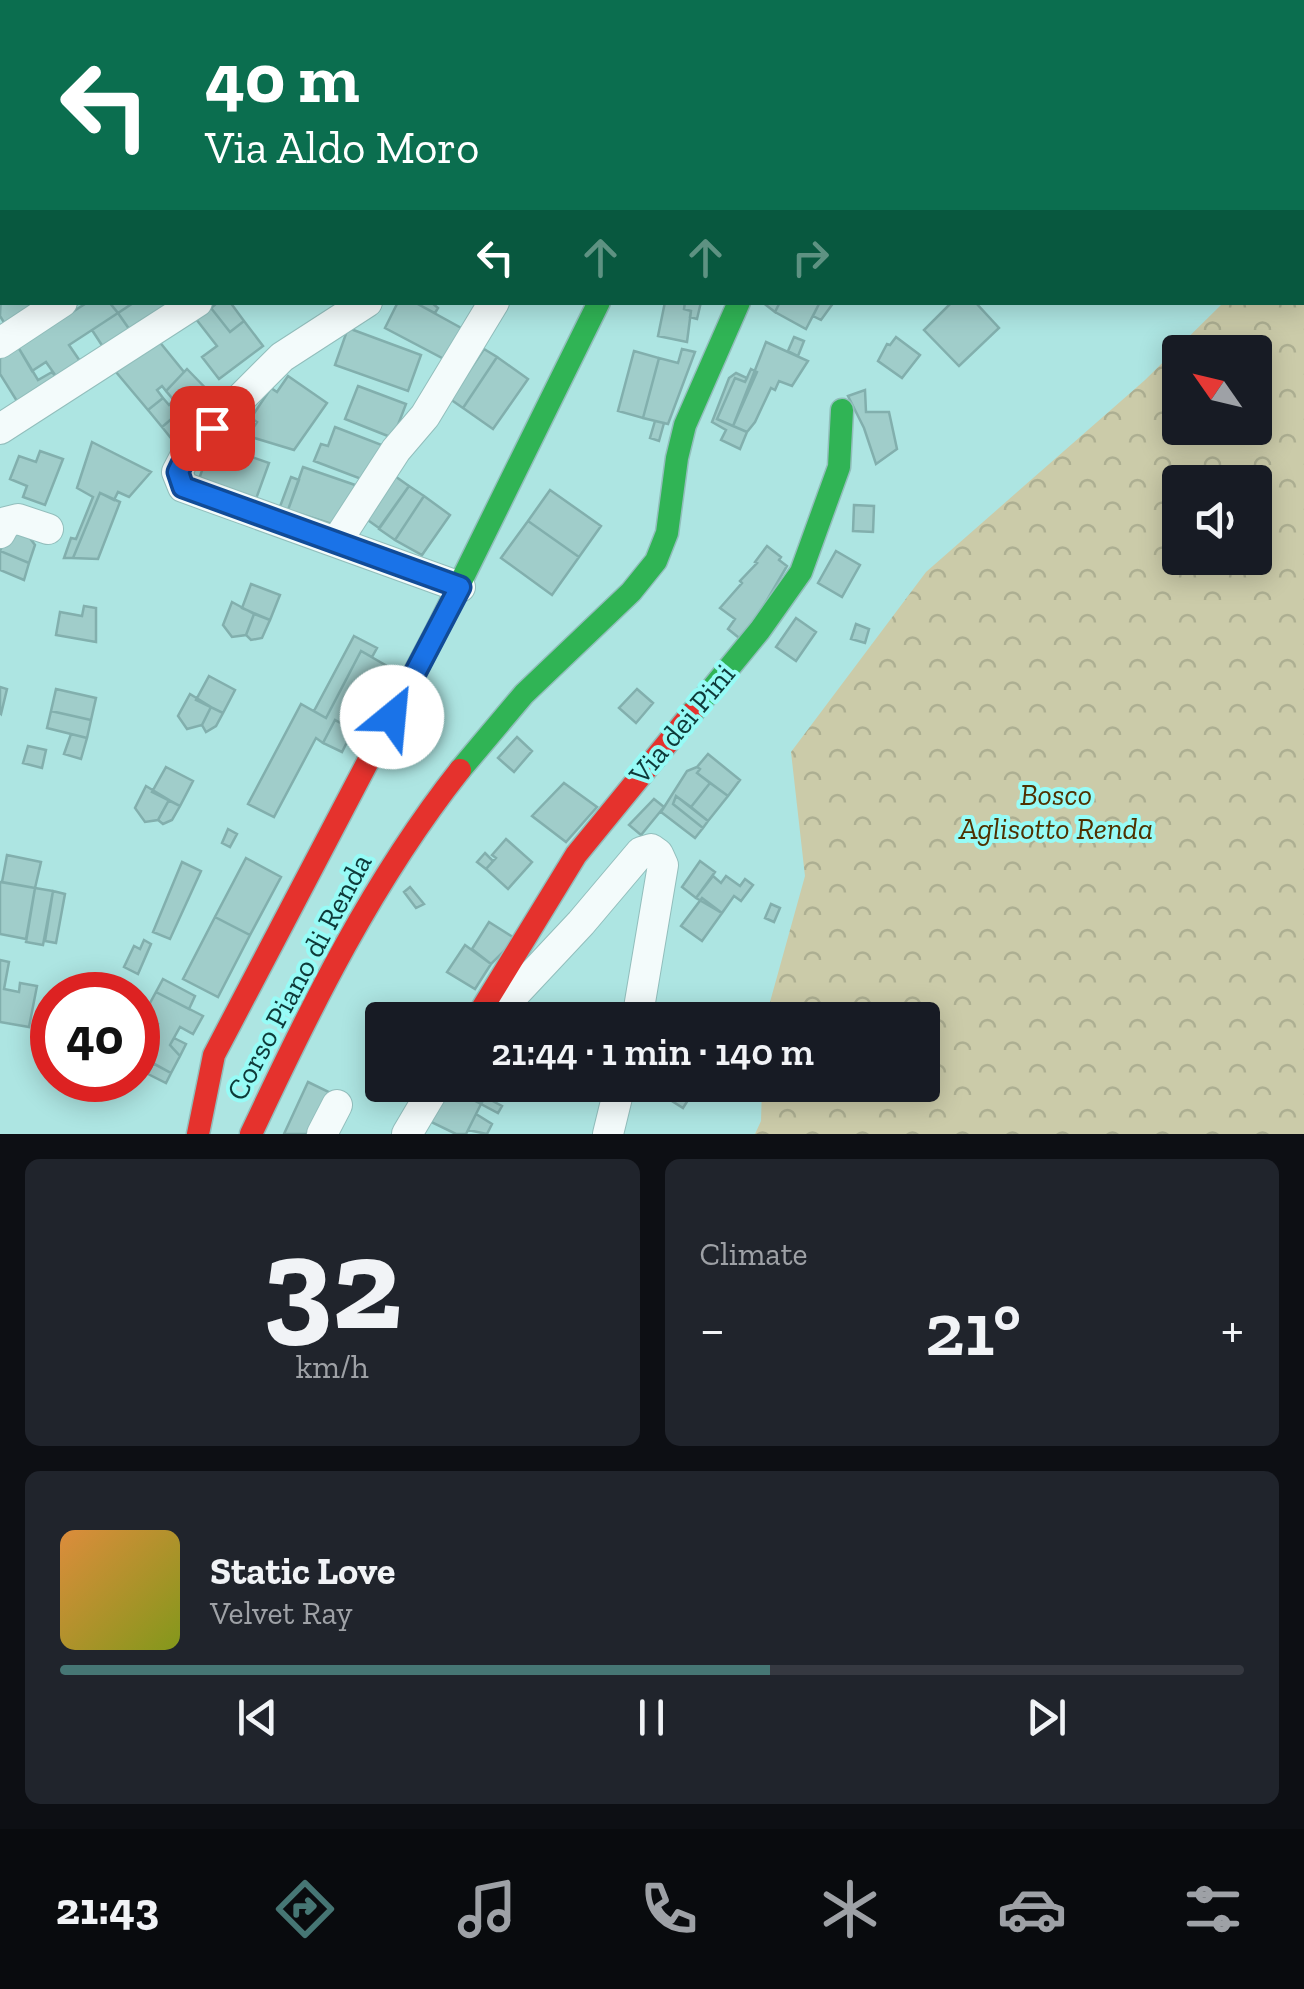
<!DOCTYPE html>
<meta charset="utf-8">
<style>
body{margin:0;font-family:"Zilla Slab",serif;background:#20242c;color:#f1f3f6;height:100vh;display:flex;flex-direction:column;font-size:38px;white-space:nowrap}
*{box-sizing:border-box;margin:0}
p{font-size:32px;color:#9ea1a6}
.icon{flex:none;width:55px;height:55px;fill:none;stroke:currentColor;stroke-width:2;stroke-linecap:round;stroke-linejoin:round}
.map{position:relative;height:1134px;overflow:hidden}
.sheet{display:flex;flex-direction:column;gap:25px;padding:25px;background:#0d0f14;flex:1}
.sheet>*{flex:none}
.banner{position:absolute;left:0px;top:0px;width:1305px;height:305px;box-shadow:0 5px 25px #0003;background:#0b6e4f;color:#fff;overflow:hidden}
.needle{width:65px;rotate:304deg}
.buttons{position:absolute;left:1162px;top:335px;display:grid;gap:20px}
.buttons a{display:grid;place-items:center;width:110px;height:110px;border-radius:10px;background:#171b24;box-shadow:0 5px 25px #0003;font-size:50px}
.speed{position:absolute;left:30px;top:972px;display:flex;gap:20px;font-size:50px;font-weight:700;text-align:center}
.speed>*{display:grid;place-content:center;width:130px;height:130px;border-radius:50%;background:#171b24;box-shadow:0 5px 25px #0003;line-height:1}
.speed .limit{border:15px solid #d22;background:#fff;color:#111}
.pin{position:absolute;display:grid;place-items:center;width:85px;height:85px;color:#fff;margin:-42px;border-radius:20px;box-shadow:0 5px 15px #0006}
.me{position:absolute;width:110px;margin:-55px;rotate:28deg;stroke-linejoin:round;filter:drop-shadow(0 0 8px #0008)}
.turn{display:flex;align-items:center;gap:35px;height:210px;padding:0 40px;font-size:45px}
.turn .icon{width:130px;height:130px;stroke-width:2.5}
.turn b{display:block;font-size:70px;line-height:85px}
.lanes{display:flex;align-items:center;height:95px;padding:0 40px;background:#0003;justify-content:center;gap:50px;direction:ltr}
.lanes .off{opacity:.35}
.big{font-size:75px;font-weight:600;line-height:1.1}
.sheet .widget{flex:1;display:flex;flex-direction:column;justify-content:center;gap:15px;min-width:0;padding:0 35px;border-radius:15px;background:#20242c}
.sheet .dial{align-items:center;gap:0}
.dial b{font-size:130px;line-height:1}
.song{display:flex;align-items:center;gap:30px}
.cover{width:120px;height:120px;border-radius:15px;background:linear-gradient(135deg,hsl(30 70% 55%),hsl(70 70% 35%))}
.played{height:10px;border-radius:5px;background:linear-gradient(90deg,#467674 60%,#363941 60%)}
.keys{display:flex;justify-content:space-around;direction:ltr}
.heat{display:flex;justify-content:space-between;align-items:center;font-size:55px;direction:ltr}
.sheet .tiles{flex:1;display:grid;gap:25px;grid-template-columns:1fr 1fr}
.widget:last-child{grid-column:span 2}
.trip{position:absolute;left:365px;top:1002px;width:575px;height:100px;border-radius:10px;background:#171b24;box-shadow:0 5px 25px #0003;font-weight:600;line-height:100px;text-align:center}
.tab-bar{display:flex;height:160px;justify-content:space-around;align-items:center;background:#090b0e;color:#9ea1a6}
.tab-bar .icon{width:70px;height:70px}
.tab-bar .on{color:#467674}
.tab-bar b{font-size:45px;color:#f1f3f6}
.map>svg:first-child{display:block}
.forest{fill:url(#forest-crowns);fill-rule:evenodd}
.building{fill:#a0cdca;stroke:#82afad;stroke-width:2.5}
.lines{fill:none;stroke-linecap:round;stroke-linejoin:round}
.street-casing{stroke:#92bebc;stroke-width:32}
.fast-casing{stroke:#92bebc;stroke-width:25}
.slow-casing{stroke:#92bebc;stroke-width:25}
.jam-casing{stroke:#92bebc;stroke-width:25}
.street{stroke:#f3fbfb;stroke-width:30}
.fast{stroke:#30b455;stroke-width:22}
.slow{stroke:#ff9f0a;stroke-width:22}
.jam{stroke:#e5322d;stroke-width:22}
.route-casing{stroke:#114b97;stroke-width:25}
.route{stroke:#1a73e8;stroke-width:18}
.labels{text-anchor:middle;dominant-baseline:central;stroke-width:8;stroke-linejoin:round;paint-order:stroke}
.street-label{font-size:30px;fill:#0e3a39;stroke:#97fbf6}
.park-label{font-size:30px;font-style:italic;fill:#4f3000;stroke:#97fbf6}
</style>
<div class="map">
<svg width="1304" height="1134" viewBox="0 0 1304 1134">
<defs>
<pattern id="forest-crowns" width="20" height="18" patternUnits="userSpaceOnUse" patternTransform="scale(2.5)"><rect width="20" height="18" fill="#cbcba9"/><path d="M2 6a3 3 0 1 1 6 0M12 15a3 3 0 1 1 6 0" fill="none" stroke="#adaf92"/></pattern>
</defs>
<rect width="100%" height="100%" fill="#ade5e2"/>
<!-- forest -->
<path class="forest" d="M1304,223V1134H755L761,1121L762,1085H922V1020H765L805,876L791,752L926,572L1145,380L1223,303L1302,302ZM1180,352H1255V428H1180ZM1180,482H1255V558H1180Z"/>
<!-- building -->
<path class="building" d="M454,0H532L530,2Z
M2,21V74L0,75V22Z
M2,273V302H33L38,309L8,329L0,316Z
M88,302H109L118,313L69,345L84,367L60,382L46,362L32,371L18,347Z
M109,302H133V303L118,313Z
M169,302L134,336L118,313L133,303Z
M218,302H230L244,321L230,332L211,308Z
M398,302H414L463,329L446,360L385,328Z
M414,302H431L438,308L435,313Z
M665,302H685L684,309L691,311L687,342L658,336Z
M685,302H701L697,319L690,317L691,311L684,309Z
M762,302H780L775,312Z
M780,302H820L806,329L775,312Z
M820,302H834L821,320L813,316Z
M952,302H975L999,328L959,366L924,330Z
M211,308L230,332L244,321L263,346L219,379L202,357L217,346L196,319Z
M118,313L134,336L107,353L92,330Z
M348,328L421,355L408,391L335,365Z
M794,337L804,341L798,356L788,351Z
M896,337L920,355L902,378L878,361L887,344L890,345Z
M158,340L184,372L166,391L162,386L157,390L163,398L148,410L116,372Z
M766,342L808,361L792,386L779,381L775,390L771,388L755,422L747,432L733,426Z
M18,347L38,380L52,372L60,382L20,406L0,374V358Z
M484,349L497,357L463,408L450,399Z
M682,349L695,352L668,424L643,418L659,358L678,363Z
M634,351L659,358L643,418L618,411Z
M497,357L528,379L493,429L463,408Z
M187,369L218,401L194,424L166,391Z
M751,369L757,372L733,426L717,419L735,378L745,382Z
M736,373L747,378L745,382L735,378L717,419L747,432L740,449L721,440L726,430L712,422L729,378Z
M288,376L327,403L294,450L248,436L257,422L251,418L271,388L277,392Z
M358,386L406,404L393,438L345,419Z
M865,390L866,412H889L897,449L876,464L864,428L848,396Z
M163,398L169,405L174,400L182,410L162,427L148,410Z
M182,410L194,424L190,429L184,423L178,429L187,440L178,447L162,427Z
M655,421L664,423L659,441L650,438Z
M335,427L387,447L364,480L314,461L321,444L328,446Z
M92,442L151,472L129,497L118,492L114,500L100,493L73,558H64L71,538L76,539L93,497L77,488Z
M212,443L269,463L256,499L199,479Z
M40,451L63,459L45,505L23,497L27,486L10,479L19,456L36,462Z
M303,467L358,486L332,524L288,510Z
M392,474L409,486L379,528L362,516Z
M291,477L299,480L288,510L324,522L322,528L278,512Z
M409,486L424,496L395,540L379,529Z
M550,490L601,526L579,557L528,521Z
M100,493L120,502L98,559L73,558Z
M424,496L450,515L422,555L395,540Z
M854,505L874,506L873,532L853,531Z
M528,521L579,557L552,595L501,558Z
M8,533H26L35,545L29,563L0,551Z
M767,546L781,557L779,560L787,566L743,641L728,629L735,619L720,608L742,583L740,581L757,563L755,562Z
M0,551L29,563L24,580L0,570Z
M836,551L860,565L842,597L818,583Z
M251,584L280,595L270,620L242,608Z
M232,602L254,614L246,635L232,637L223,625Z
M84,606L96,608V642L56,635L60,612L82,616Z
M254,614L270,620L262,638L251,640L246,635Z
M796,618L816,632L796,661L776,647Z
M856,624L869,629L865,643L851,639Z
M354,636L377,648L372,657L361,651L326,718L314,711Z
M361,651L387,666L353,730L335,720L323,743L316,738L274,817L248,804L301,704L326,718Z
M209,676L235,690L223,713L196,700Z
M0,687L7,689L1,714L0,713Z
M56,689L96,698L91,720L51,711Z
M637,689L653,703L636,723L619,708Z
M190,694L211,707L202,725L187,729L178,716Z
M211,707L223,713L216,726L206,732L202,725Z
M51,711L91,720L87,738L47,728Z
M335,720L353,730L342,752L323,743Z
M71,734L87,738L81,759L64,754Z
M517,737L532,751L514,772L498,758Z
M28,746L46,750L42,768L23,763Z
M708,754L740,780L728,796L697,773L700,769L697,767Z
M166,767L193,781L180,806L152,792Z
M697,767L700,769L697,773L710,783L691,807L676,796L673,804L703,828L695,838L661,812L687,771Z
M564,783L597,807L566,842L532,816Z
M710,783L728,796L708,821L691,807Z
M146,786L169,800L158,820L145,822L135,808Z
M676,796L708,821L703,828L673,804Z
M654,799L664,807L641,835L629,825Z
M169,800L180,806L172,820L163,824L158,820Z
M228,829L237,834L230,847L222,843Z
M506,839L532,862L508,889L486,869L496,858L492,855Z
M485,853L493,861L486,869L477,862Z
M7,855L41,862L35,888L2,882Z
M246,858L281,877L250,935L215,917Z
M700,861L715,872L696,898L682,887Z
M182,862L201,871L170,939L153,932Z
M713,876L721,883L726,876L740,886L745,879L753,885L741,901L734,896L722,913L696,898Z
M0,882L35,888L26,939L0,934Z
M410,887L424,904L416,908L404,892Z
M35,888L53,891L43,945L26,942Z
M53,891L65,894L56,943L45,941Z
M702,898L722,913L702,941L681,926Z
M771,904L780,908L774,922L765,918Z
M215,917L250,935L218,997L183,979Z
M489,922L516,939L491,964L472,949Z
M144,940L151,944L138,974L124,967L134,946L140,949Z
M465,945L491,964L475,989L447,972Z
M0,960L9,962L4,989L19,992L20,983L37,986L29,1027L0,1022Z
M163,979L195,996L189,1009L156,992Z
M156,992L203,1016L193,1034L180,1027L170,1045L180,1056L171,1073L141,1057L158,1024L143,1016Z
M143,1016L158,1024L151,1037L138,1030Z
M174,1038L186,1044L180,1056L170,1045Z
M153,1063L171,1073L166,1083L148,1074Z
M308,1082L331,1093L312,1134H284Z
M444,1085L481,1104L466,1134H456L427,1120Z
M448,1085H460L485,1097L481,1104Z
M646,1085H678L680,1087L672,1101Z
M682,1085L695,1089L683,1108L672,1101Z
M485,1097L502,1106L498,1113L481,1104Z
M476,1114L492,1124L487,1134L468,1130Z"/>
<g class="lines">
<!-- street casing -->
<g class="street-casing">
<path id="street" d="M205,2L208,0
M435,2L437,0
M745,2L746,0
M0,88L2,87
M367,302L282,357L188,451L177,472L183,487L460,587
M0,343L62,302
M0,429L197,302
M0,533L6,522L18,519L48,529
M337,541L396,450L425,416L494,302
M492,1018L581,923L641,852L651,849L658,854L663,865L637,1020
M322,1134L337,1105
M407,1134L436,1085
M608,1134L620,1085"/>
</g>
<!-- fast casing -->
<g class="fast-casing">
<path id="fast" d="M1096,2L1097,0
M0,259L2,258
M438,628L599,302
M692,713L760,630L801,572L839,467L842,410
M460,770L524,694L631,592L656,561L667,533L677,458L685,425L739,302"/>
</g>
<!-- slow casing -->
<g class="slow-casing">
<path id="slow" d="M6,2L14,0"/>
</g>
<!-- jam casing -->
<g class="jam-casing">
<path id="jam" d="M325,2L327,0
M475,1020L576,855L692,713
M198,1134L214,1055L438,628
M251,1134C310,1008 373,880 460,770"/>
</g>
<!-- street -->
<use href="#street" class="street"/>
<!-- fast -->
<use href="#fast" class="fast"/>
<!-- slow -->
<use href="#slow" class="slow"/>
<!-- jam -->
<use href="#jam" class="jam"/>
</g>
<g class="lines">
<!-- route casing -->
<g class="route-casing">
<path id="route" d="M212,428L188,451L178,472L183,487L460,587L392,717"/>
</g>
<!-- route -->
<use href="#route" class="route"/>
</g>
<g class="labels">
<!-- street labels -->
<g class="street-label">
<text transform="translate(682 724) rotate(-50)">Via dei Pini</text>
<text transform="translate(299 977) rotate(-62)">Corso Piano di Renda</text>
</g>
<!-- park labels -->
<g class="park-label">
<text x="1056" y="795">Bosco<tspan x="1056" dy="34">Aglisotto Renda</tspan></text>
</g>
</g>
</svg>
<div class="buttons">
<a><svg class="needle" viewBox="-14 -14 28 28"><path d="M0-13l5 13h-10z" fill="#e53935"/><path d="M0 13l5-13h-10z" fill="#9ea1a6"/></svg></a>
<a><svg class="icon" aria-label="sound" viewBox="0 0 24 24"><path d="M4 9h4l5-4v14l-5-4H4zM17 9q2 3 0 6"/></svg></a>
</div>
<div class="speed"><div class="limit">40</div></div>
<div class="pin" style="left:212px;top:428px;background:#d93025"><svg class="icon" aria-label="arrive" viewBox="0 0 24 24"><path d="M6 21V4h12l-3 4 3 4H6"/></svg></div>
<svg class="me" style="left:392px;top:717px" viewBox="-20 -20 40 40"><circle r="19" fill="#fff"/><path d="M0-13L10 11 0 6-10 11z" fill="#1a73e8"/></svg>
<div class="trip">21:44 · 1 min · 140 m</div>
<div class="banner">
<div class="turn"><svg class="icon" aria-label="left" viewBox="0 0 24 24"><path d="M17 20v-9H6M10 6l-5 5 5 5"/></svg><div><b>40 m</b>Via Aldo Moro</div></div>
<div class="lanes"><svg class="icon" aria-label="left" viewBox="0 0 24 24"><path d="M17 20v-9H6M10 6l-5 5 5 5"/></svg><svg class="icon off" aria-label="ahead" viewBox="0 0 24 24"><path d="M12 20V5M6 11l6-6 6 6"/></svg><svg class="icon off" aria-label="ahead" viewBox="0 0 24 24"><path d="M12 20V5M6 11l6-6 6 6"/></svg><svg class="icon off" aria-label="right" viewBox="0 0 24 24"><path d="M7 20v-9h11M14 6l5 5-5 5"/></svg></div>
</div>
</div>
<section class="sheet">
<div class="tiles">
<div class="widget dial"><b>32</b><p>km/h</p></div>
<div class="widget"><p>Climate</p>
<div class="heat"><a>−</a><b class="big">21°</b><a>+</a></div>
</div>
<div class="widget">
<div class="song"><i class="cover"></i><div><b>Static Love</b><p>Velvet Ray</p></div></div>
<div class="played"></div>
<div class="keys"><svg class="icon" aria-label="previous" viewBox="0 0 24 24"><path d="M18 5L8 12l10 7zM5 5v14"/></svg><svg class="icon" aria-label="pause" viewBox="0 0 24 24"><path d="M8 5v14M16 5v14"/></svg><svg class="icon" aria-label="next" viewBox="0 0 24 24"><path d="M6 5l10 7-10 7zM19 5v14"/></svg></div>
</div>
</div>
</section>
<nav class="tab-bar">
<b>21:43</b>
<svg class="icon on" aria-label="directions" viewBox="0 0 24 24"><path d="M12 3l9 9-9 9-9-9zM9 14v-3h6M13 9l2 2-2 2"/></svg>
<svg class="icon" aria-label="music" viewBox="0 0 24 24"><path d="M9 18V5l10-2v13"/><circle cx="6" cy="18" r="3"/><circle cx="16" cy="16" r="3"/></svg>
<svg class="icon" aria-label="phone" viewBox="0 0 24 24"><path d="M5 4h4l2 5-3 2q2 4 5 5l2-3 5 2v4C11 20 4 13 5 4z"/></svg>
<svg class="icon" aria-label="climate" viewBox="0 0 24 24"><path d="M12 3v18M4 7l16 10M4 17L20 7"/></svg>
<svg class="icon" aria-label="car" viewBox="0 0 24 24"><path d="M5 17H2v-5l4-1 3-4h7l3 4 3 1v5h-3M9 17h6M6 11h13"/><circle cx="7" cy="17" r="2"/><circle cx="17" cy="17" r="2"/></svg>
<svg class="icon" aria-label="filters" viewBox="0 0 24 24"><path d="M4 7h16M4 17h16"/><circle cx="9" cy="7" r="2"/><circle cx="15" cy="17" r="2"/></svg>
</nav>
